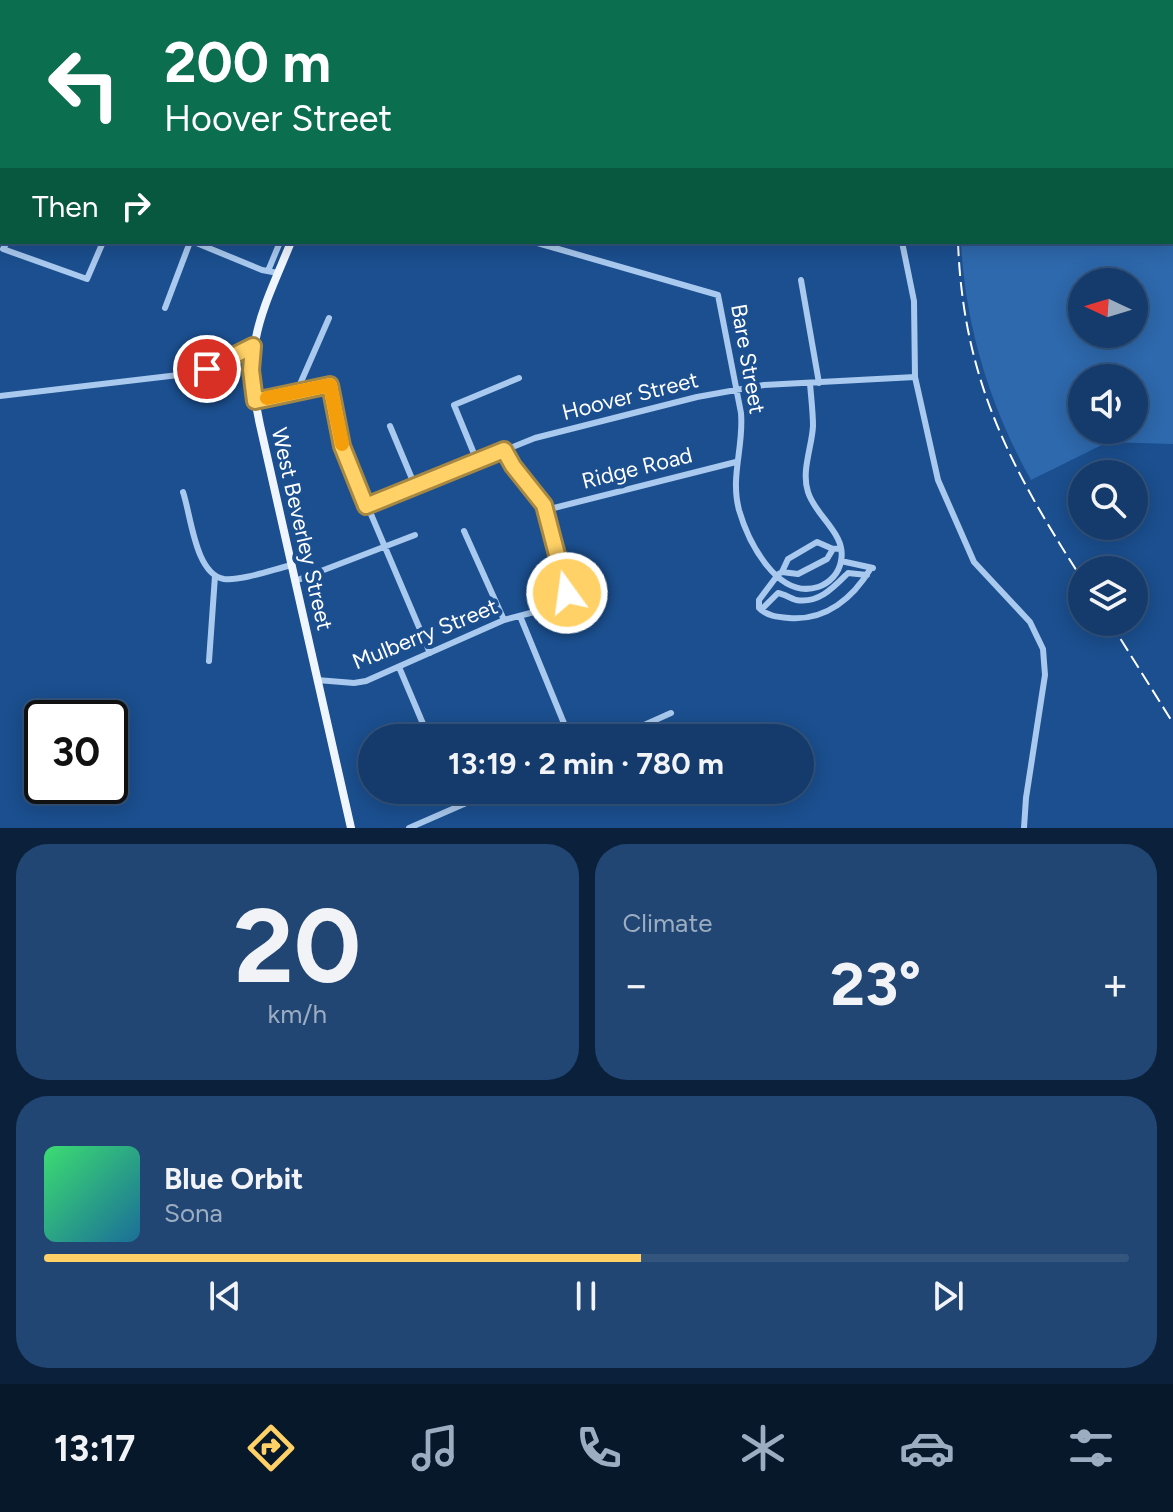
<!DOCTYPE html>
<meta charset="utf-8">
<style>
body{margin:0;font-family:Figtree,sans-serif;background:#214673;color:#f1f3f6;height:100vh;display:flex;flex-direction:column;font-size:30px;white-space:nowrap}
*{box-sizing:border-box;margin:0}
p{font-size:26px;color:#9dadc1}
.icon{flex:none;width:44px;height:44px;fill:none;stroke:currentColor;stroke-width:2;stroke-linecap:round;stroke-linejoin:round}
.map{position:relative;height:828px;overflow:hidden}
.details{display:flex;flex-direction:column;gap:16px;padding:16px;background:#0b203b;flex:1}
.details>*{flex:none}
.top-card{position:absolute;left:0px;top:0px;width:1174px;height:244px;box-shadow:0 4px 20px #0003,0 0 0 2px #33557e;background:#0b6e4f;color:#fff;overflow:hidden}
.needle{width:52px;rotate:274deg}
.fabs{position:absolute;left:1068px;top:268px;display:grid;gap:16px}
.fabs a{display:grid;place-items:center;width:80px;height:80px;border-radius:50%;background:#143b6b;box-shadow:0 4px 20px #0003,0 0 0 2px #33557e;font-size:40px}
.speed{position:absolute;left:24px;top:700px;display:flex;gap:16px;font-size:40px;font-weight:700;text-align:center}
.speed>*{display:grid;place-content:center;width:104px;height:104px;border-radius:50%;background:#143b6b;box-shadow:0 4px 20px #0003,0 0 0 2px #33557e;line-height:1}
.speed .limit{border:4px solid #111;border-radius:12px;background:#fff;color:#111}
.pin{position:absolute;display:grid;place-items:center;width:68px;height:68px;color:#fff;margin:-34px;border:4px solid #fff;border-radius:50%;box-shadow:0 2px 8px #0007}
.me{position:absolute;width:88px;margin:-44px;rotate:346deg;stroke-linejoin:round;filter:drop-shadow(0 0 6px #0008)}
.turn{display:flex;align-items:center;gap:28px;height:168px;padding:0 32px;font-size:36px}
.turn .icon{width:104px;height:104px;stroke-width:2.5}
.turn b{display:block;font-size:56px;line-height:68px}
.then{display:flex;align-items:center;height:76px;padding:0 32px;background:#0003;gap:16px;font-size:30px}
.big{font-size:60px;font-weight:700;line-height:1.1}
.details .tile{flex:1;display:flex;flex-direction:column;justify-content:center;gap:12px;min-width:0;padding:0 28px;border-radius:32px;background:#214673}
.details .dial{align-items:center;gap:0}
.dial b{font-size:104px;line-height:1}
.song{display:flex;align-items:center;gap:24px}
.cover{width:96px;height:96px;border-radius:12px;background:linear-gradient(135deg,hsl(140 70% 55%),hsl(200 70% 35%))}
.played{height:8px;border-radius:4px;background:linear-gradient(90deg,#ffd166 55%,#33557e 55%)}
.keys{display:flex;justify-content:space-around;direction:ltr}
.heat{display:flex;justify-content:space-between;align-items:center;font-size:44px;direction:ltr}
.details .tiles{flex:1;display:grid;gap:16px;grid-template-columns:1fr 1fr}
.tile:last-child{grid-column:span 2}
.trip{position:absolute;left:358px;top:724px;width:456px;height:80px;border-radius:40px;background:#143b6b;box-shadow:0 4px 20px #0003,0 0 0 2px #33557e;font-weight:700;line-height:80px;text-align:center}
.dock{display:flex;height:128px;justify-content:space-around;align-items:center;background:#08182b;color:#9dadc1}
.dock .icon{width:56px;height:56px}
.dock .active{color:#ffd166}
.dock b{font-size:36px;color:#f1f3f6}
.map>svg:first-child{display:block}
.green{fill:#2e69ad;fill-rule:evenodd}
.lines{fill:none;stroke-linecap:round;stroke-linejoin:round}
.minor{stroke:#a9c9ee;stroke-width:6}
.major{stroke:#f0f6ff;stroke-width:8}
.rail{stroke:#fff;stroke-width:2;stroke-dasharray:14 6;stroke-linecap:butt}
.route-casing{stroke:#a68842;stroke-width:20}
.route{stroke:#ffd166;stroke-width:14}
.slow{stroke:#f59e0b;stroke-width:14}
.labels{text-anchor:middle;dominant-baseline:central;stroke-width:8;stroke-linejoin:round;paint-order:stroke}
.street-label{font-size:22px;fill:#fff;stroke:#1b4f8f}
</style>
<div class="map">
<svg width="1173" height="828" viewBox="0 0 1173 828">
<rect width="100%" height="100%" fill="#1b4f8f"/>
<!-- green -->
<path class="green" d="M993,0H1173V444L1108,442L1031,480C990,407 965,325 961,242H1172V2H992ZM1082,282H1134V334H1082ZM1082,378H1134V430H1082Z"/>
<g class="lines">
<!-- minor -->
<path class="minor" d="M140,0L145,2
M401,0L405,2
M600,0L606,2
M660,0L661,2
M132,2L133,0
M210,2L211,0
M316,2L317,0
M449,2L450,0
M743,2L744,0
M0,67H2
M0,154L2,155
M7,242L3,249L87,279L103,242
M194,242L262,270L278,273
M534,242L718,295L741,413C744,447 730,476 739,510C748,541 777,600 818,587C830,583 839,573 841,561C847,534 815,516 808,492C801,471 812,447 813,426C813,412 811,397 810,383
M902,242L914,301L915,377L938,480L974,562L1030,622L1043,649L1045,675L1026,798L1024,828
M268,271L280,242
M801,280L819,383
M165,308L190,242
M297,391L329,318
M0,396L187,374L218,364L253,346
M255,401L330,385L342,446L430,653
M390,426L415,486
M504,450L514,467L544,505L567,593L563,602
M477,461L454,405L519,378
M183,492C191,515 195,574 224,579C242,581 274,569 292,565
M366,506L535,438L697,397L764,385L915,377
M546,510L736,462
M464,531L504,620
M841,561L873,568
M782,572L798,574L827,559L833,549
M777,575L782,572L788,559L817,542L833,549L841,548
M777,576L759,600V608C767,616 777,617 789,618C826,621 853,598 871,568
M295,581L415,535
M761,610L778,593C784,594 790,598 796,600C819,604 834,587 848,573L867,575
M520,616L570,738
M209,661L215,576
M399,667L429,738
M317,680L354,683L366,681L504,620L557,606L590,592
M615,738L671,713
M452,790L459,806
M409,828L496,790"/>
<!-- major -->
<path class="major" d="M392,2L393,0
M291,242C261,315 242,344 260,425L351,828"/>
<!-- rail -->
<path class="rail" d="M987,2V0
M958,242C963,379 1010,467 1082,579
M1110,622L1173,723"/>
</g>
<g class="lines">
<!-- route casing -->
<g class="route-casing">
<path id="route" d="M207,369L253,346L251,370L255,401L330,385L342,446L366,506L504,450L513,466L544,505L567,593"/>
</g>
<!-- route -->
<use href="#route" class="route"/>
<!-- slow -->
<path class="slow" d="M267,398L330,385L342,444"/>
</g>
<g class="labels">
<!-- street labels -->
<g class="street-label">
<text transform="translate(748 359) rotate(80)">Bare Street</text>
<text transform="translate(630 396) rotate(-14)">Hoover Street</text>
<text transform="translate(637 468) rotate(-14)">Ridge Road</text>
<text transform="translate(302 529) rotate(77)">West Beverley Street</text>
<text transform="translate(425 634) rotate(-22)">Mulberry Street</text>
</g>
</g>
</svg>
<div class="fabs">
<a><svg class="needle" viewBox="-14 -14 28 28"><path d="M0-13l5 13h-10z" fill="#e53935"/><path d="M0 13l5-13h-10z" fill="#9dadc1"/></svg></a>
<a><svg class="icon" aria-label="sound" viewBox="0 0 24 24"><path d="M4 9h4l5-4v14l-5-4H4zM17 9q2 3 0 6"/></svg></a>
<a><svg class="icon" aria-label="search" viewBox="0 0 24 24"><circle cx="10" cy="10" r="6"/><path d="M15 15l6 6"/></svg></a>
<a><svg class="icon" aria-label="layers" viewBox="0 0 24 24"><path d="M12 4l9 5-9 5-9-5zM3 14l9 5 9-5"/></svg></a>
</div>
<div class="speed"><div class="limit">30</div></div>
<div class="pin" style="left:207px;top:369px;background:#d93025"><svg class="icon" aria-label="arrive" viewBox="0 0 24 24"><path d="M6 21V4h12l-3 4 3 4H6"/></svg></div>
<svg class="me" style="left:567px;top:593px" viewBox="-20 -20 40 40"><circle r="17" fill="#ffd166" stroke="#fff" stroke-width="3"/><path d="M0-11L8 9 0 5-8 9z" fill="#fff"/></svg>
<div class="trip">13:19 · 2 min · 780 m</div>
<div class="top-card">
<div class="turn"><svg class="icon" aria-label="left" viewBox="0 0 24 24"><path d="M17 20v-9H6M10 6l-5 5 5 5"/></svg><div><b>200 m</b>Hoover Street</div></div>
<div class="then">Then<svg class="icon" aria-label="right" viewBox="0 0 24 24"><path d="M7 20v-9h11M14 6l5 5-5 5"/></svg></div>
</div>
</div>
<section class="details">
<div class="tiles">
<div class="tile dial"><b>20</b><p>km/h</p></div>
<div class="tile"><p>Climate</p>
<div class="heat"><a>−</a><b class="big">23°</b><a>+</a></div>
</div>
<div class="tile">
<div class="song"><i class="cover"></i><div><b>Blue Orbit</b><p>Sona</p></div></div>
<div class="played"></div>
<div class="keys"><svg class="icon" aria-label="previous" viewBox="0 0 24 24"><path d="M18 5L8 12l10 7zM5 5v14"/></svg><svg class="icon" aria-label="pause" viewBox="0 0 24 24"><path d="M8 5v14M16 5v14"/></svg><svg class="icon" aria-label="next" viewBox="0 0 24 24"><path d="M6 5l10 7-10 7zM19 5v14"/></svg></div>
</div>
</div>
</section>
<nav class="dock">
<b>13:17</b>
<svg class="icon active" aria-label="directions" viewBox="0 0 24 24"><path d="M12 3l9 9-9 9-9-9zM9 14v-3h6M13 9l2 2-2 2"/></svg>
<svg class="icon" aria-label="music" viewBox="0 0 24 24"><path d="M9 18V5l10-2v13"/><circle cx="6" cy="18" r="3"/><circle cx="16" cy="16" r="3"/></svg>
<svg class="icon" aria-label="phone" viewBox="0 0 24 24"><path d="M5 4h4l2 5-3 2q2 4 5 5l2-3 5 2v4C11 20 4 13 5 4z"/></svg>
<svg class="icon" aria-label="climate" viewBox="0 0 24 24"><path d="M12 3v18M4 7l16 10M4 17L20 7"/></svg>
<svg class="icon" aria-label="car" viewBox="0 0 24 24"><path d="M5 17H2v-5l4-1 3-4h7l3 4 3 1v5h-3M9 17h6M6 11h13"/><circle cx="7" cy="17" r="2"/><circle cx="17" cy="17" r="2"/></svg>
<svg class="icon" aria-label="filters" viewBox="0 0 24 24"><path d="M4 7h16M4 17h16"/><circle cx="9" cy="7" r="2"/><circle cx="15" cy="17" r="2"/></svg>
</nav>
